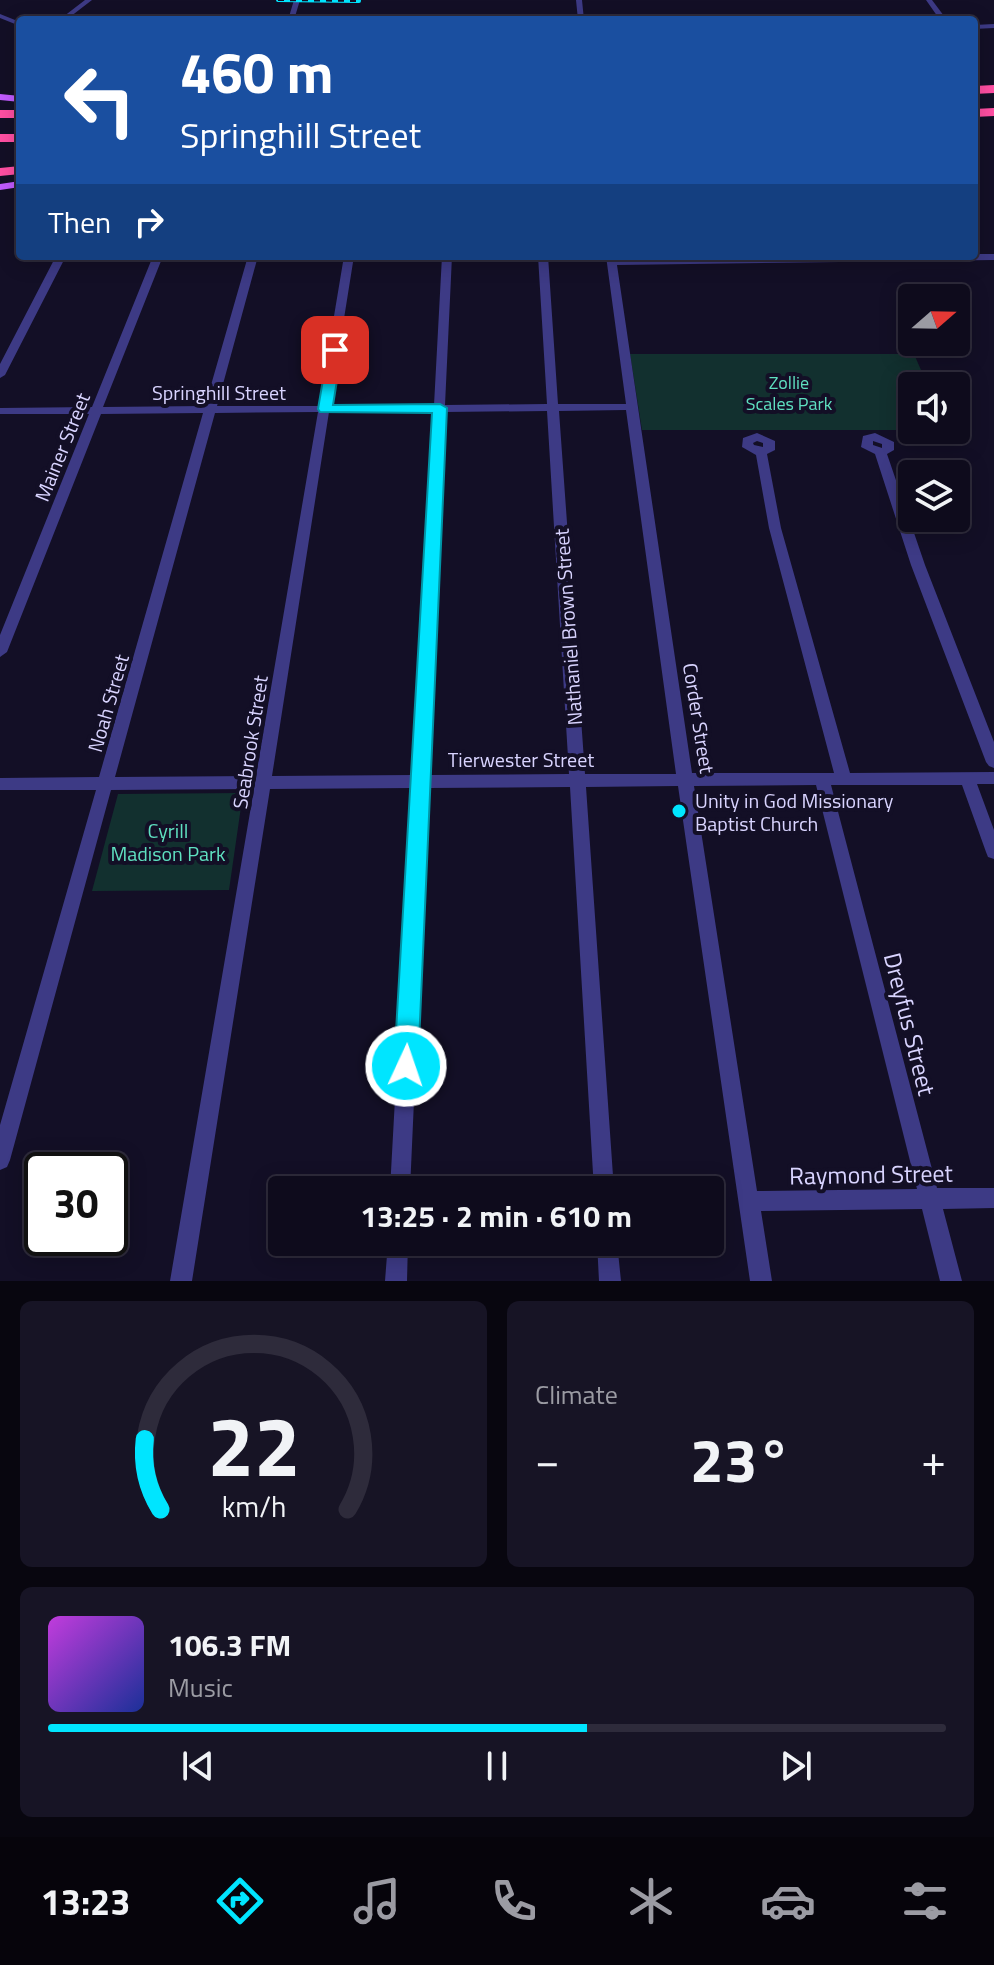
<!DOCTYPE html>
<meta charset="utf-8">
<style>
body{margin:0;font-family:"Titillium Web",sans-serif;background:#171425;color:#f1f3f6;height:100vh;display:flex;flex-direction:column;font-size:30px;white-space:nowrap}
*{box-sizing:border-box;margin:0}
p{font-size:26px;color:#9b9ba3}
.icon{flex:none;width:44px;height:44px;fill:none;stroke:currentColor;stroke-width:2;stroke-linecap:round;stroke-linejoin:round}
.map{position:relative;height:1281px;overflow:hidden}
.drawer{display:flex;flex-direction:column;gap:20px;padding:20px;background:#08060f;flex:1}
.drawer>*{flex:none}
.banner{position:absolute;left:16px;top:16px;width:962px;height:244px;border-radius:8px;box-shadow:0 4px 20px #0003,0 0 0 2px #2e2b3b;background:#1a4fa0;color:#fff;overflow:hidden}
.needle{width:52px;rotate:70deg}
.tools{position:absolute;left:898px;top:284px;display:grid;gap:16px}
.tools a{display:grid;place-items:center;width:72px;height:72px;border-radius:8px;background:#0e0b1c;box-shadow:0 4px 20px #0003,0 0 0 2px #2e2b3b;font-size:40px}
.speed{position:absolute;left:24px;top:1152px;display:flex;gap:16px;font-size:40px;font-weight:700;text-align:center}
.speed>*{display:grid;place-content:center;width:104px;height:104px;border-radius:50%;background:#0e0b1c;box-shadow:0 4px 20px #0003,0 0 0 2px #2e2b3b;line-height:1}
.speed .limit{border:4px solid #111;border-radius:12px;background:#fff;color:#111}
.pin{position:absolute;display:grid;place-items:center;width:68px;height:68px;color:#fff;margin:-34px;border-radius:16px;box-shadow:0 4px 12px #0006}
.me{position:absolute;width:88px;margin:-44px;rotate:3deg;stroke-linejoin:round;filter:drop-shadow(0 0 6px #0008)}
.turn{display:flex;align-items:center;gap:28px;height:168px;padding:0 32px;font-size:36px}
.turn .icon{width:104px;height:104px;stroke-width:2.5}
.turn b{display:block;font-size:56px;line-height:68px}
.then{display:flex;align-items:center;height:76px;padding:0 32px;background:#0003;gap:16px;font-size:30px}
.big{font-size:60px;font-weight:700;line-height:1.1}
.drawer .tile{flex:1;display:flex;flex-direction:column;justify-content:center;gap:12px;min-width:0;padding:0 28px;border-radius:12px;background:#171425}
.drawer .dial{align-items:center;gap:0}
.dial svg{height:208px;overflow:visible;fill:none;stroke:#2e2b3b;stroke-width:7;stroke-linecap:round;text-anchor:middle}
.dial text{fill:#f1f3f6;stroke:none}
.song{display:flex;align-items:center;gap:24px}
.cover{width:96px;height:96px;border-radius:12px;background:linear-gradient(135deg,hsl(290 70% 55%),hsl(230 70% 35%))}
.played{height:8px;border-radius:4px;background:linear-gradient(90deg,#00e5ff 60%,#2e2b3b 60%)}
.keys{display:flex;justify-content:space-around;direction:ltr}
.heat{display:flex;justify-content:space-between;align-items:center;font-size:44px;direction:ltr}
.drawer .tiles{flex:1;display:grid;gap:20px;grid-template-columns:1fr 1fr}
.tile:last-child{grid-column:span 2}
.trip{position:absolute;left:268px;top:1176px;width:456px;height:80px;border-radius:8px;background:#0e0b1c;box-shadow:0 4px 20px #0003,0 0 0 2px #2e2b3b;font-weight:700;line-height:80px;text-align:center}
.tab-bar{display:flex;height:128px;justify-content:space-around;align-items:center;background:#06040b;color:#9b9ba3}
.tab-bar .icon{width:56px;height:56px}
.tab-bar .current{color:#00e5ff}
.tab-bar b{font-size:36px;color:#f1f3f6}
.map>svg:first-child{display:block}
.green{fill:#12302f}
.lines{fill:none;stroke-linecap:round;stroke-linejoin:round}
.minor{fill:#3d3a85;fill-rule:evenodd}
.major{fill:#c25bff;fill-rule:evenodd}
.highway{fill:#ff4fa3;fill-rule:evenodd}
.rail-casing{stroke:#00e5ff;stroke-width:4}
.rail{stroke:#130f26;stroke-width:2;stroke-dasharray:6;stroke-linecap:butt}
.route{fill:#00e5ff;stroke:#0095a6;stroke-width:2}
.poi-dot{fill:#00e5ff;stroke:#130f26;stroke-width:3}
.labels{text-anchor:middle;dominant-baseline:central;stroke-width:8;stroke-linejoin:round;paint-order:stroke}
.far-park-label{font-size:18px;fill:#5fe0c0;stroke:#130f26}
.street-label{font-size:20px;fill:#d9d4ff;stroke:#130f26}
.poi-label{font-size:20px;fill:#d9d4ff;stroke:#130f26;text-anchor:start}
.park-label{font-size:20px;fill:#5fe0c0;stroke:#130f26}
.near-street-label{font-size:24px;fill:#d9d4ff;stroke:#130f26}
</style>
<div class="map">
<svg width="994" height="1281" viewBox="0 0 994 1281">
<rect width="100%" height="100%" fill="#130f26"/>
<!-- green -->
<path class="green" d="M630,354H914L928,386H912V430H948H642Z
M243,793L229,890L92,891L118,794Z"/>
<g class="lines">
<!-- minor -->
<path class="minor" d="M85,0H92L66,20H59Z
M294,0H300L294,20H288Z
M576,0H582L584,20H578Z
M926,0H932L947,20H940Z
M0,14L20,22V26L0,18Z
M994,24V28L974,29V25Z
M974,254H994V260L617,265L692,773H834L769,528L756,455L742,447L743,438L757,433L775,441V450L767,454L781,528L850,773L994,772V784H977L994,830V859L988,857L986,852L962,785H831L937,1188H994V1208L943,1209L962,1281H940L922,1209L761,1211L772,1281H750L678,786L586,787L614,1190H594L570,787L428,788L410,1190H390L412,788L270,789L192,1281H170L254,789L111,790L10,1160L7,1167L0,1170V1125L96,790H0V778L99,777L203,413L101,414L7,652L0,657V635L89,414H0V408L92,407L153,256H163L103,407L205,406L248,256H258L217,406H319L344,256H354L330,406L434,405L442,256H452L445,405L547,404L538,256H548L558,404H626L606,256H616V259ZM626,410L676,774H585L559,411ZM547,411L569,774L429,775L445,412ZM318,412L256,776L115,777L215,413ZM329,412H433L413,775L272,776ZM757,441L763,443V447L754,445L753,443ZM816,785L917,1189L757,1191L694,786Z
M56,256H66L5,375L0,378V364Z
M875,433L894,442V450L887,454L925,565L994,742V768L989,766L986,762L911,565L875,454L861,447L863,436ZM873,441L882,444V448L873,445Z
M388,1242H408L407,1281H385Z
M597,1242H617L621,1281H599Z"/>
<!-- major -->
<path class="major" d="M0,94L20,96V102L0,100Z
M20,181V187L0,190V184Z"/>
<!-- highway -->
<path class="highway" d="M994,85V93L974,94V86Z
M994,108V116L974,117V109Z
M0,110H20V118H0Z
M0,134H20V142H0Z
M20,166V174L0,176V168Z"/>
<!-- rail casing -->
<g class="rail-casing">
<path id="rail" d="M278,0L359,1"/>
</g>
<!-- rail -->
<use href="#rail" class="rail"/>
</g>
<!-- route -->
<path class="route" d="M335,345L342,350L333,405L440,404L447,408L418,1066L415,1075L406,1078L398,1075L394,1066L432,413L320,412L318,409L328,350Z"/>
<!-- markers -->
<circle class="poi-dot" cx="679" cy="811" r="8"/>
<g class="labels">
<!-- far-park labels -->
<g class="far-park-label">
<text x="789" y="382">Zollie<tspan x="789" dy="21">Scales Park</tspan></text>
</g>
<!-- street labels -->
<g class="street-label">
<text x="219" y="392">Springhill Street</text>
<text transform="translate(62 447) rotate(-68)">Mainer Street</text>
<text transform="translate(568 627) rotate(-94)">Nathaniel Brown Street</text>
<text transform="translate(108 703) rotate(-74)">Noah Street</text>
<text transform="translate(699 718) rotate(81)">Corder Street</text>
<text transform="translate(250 742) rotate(-81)">Seabrook Street</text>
<text x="521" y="759">Tierwester Street</text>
</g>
<!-- poi labels -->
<g class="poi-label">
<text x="695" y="800">Unity in God Missionary<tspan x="695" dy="23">Baptist Church</tspan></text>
</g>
<!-- park labels -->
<g class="park-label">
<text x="168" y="830">Cyrill<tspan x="168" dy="23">Madison Park</tspan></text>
</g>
<!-- near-street labels -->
<g class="near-street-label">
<text transform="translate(910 1024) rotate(76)">Dreyfus Street</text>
<text transform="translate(871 1174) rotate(-1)">Raymond Street</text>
</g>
</g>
</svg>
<div class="tools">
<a><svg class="needle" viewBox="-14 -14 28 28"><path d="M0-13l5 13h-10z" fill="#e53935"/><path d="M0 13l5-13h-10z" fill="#9b9ba3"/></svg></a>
<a><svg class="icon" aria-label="sound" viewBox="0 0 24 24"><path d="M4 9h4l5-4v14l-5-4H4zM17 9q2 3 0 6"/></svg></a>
<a><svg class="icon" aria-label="layers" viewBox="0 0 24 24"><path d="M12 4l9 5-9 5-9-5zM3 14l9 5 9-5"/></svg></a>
</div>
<div class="speed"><div class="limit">30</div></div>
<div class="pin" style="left:335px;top:350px;background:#d93025"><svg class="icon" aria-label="arrive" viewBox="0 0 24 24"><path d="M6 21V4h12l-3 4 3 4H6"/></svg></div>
<svg class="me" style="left:406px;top:1066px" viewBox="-20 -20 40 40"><circle r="17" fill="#00e5ff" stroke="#fff" stroke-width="3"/><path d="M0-11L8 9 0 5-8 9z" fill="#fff"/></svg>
<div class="trip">13:25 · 2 min · 610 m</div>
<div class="banner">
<div class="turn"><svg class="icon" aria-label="left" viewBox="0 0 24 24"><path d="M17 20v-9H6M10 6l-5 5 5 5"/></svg><div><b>460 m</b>Springhill Street</div></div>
<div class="then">Then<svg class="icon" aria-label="right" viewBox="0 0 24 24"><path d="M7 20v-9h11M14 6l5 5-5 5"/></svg></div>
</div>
</div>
<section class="drawer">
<div class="tiles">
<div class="tile dial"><svg viewBox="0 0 100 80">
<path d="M14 69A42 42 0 1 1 86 69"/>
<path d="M14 69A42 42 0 0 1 8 42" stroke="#00e5ff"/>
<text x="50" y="56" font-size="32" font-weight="700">22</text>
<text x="50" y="72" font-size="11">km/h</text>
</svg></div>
<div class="tile"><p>Climate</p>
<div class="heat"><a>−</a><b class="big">23°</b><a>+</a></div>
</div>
<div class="tile">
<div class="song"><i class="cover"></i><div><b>106.3 FM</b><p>Music</p></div></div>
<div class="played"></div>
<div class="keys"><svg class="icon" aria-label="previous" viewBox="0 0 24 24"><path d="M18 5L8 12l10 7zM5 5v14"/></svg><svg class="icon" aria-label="pause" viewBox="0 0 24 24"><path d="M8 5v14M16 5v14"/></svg><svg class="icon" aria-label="next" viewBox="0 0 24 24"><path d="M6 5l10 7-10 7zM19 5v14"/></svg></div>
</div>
</div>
</section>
<nav class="tab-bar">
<b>13:23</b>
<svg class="icon current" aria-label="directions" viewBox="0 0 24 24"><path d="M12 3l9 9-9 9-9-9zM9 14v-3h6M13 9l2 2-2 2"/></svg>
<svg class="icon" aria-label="music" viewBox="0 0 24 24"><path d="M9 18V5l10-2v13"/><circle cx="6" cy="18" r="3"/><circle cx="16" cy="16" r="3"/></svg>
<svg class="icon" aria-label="phone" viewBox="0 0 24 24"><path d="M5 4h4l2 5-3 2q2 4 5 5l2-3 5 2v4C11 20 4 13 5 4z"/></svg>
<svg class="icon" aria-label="climate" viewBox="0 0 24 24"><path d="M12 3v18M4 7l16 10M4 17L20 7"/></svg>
<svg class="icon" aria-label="car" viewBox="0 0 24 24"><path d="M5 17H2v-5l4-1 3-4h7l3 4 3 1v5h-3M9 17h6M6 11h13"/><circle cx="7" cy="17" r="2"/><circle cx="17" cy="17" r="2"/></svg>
<svg class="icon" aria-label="filters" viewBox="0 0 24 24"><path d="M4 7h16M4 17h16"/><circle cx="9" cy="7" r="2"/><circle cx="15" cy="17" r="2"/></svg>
</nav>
